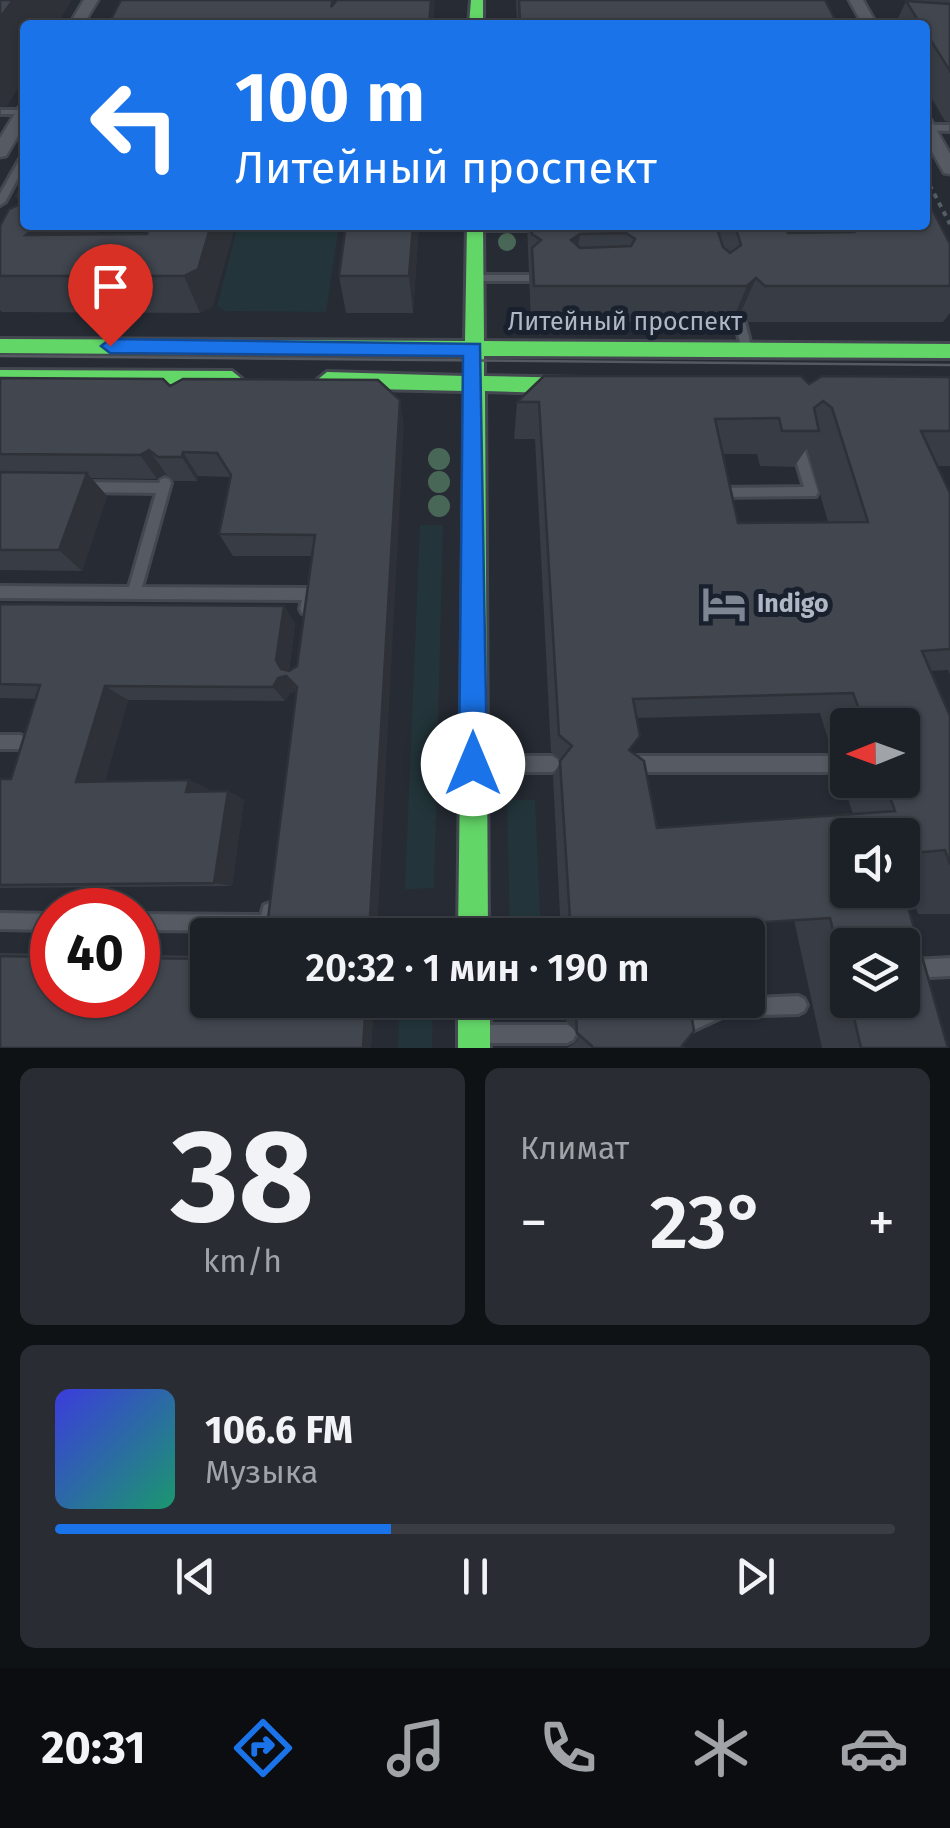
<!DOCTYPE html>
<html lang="ru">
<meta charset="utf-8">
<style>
body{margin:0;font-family:"Fira Sans",sans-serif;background:#292d33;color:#f1f3f6;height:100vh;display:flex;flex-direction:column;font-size:38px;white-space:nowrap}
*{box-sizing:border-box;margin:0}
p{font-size:32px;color:#a0a3a7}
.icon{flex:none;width:55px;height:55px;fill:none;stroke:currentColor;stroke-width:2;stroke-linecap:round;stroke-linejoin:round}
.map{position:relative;height:1048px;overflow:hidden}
.drawer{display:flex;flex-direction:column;gap:20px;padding:20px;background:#0f1215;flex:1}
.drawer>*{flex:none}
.banner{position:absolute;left:20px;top:20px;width:910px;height:210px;border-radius:10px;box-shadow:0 2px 8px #0004,0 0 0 2px #3a3e44;background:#1a73e8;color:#fff;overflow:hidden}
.needle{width:65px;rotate:269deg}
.tools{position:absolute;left:830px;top:708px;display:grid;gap:20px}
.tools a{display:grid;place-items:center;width:90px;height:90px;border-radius:10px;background:#1c2027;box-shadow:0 2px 8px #0004,0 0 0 2px #3a3e44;font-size:50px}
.speed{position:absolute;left:30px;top:888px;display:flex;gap:20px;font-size:50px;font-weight:700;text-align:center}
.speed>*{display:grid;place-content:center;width:130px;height:130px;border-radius:50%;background:#1c2027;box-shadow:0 2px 8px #0004,0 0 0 2px #3a3e44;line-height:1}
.speed .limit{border:15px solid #d22;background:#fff;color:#111}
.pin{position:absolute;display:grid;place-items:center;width:85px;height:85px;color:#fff;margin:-102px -42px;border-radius:50% 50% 50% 0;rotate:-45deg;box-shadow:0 0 10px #0007}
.pin .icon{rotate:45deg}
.me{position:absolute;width:110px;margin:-55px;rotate:0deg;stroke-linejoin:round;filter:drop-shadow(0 0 8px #0008)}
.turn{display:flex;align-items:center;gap:35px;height:210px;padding:0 50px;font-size:45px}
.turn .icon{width:130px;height:130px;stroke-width:2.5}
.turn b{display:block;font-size:70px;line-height:85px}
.big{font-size:75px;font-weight:600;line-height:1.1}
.drawer .widget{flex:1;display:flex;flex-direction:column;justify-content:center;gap:15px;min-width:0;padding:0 35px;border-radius:15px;background:#292d33}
.drawer .dial{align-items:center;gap:0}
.dial b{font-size:130px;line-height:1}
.song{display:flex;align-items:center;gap:30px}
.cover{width:120px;height:120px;border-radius:15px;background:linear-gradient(135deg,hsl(240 70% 55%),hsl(160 70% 35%))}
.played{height:10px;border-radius:5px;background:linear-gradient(90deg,#1a73e8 40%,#3a3e44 40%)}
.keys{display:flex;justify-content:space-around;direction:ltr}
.heat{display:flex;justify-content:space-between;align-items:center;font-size:55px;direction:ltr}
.drawer .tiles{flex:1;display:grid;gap:20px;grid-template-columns:1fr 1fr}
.widget:last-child{grid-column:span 2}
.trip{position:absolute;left:190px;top:918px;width:575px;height:100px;border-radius:10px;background:#1c2027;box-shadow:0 2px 8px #0004,0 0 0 2px #3a3e44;font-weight:600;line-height:100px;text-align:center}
.tabs{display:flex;height:160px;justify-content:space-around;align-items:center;background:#0b0d10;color:#a0a3a7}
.tabs .icon{width:70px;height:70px}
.tabs .selected{color:#1a73e8}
.tabs b{font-size:45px;color:#f1f3f6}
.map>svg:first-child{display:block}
.green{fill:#23353a}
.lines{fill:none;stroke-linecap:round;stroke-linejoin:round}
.lane-casing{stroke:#434850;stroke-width:6}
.street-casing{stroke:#434850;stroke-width:5}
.fast-casing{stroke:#434850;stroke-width:6}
.path{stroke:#575d64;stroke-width:4;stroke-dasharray:5 5;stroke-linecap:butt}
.lane{fill:#565a62;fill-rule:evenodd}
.street{fill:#565a62;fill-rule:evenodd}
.fast{fill:#63d668;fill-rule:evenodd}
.tram{stroke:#555960;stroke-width:2.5}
.tree{fill:#496757}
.wall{fill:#383c44;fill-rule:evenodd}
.shaded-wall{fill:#2e3137}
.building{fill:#41464f;stroke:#2e3137;stroke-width:2.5;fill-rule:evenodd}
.route{fill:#1a73e8;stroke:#114b97;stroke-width:2.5}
.labels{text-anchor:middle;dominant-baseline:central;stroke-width:10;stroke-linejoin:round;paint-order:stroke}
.street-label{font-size:25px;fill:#afb7c6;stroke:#19212e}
.poi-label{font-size:25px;font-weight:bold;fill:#afb7c6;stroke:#19212e;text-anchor:start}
</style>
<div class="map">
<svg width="950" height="1048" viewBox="0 0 950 1048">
<rect width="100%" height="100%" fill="#262b34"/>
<!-- green -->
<path class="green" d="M238,225H339L326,312L226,311L217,306Z
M420,525H443L434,888L405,889Z
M507,800H535L541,935H510Z
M400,1000H433L432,1048H398Z"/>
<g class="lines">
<!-- lane casing -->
<g class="lane-casing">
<path id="lane" d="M434,21H476L480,23L477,25H431V21Z
M1,110H24L25,114H1Z
M949,125V131L925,130V126L927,125Z
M25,154V165L5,202L0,205V194L21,157Z
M472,225H530L532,227L527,230H475L472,229Z
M474,275H529L534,278L529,281H474L469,278Z
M740,318L745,322L752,350L747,354L742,350L735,322Z
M798,442L804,447L818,492L816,496L713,497L711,493L713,489L717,488L804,487L792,447Z
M165,478L169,479L171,483L142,587L309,588L314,590L316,594L312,613L307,615L302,613L300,609L302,600L0,598V586L129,587L156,493L82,492L78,491L76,487L78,483L82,482L159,483L161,479Z
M0,735H20L25,737L27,742L25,747L20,749H0Z
M479,756H552L557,759L560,764L557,769L552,772H479L474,769L471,764L474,759Z
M629,756H836L841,759L844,764L841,769L836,772H629L624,769L621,764L624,759Z
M270,903L276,905L278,911L274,929L268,931L138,930V914L261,915L264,905Z
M0,913L52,914V930L0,929Z
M950,958V976L913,978L907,975L904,969L907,963L913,960Z
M798,996L804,999L807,1005L804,1011L798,1014L724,1016L679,1037L673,1034L670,1028L673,1022L719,1000Z
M484,1025H567L573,1028L576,1034L573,1040L567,1043H484L478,1040L475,1034L478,1028Z"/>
</g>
<!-- street casing -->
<g class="street-casing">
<path id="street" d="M84,0H98L83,25H69Z
M849,0H863L877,25H863Z
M25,105V124L6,156L0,157V138L19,107Z
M925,119L931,120L950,154V174L944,173L925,139Z"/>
</g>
<!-- fast casing -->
<g class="fast-casing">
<path id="fast" d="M471,0H483V25H469Z
M467,225H483L484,341L950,344V358L484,356V376L582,378L592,386L582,394L485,391L488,935H458L465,391L327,388L317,380L327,372L465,376V356L0,353V339L465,341Z
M0,370L232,371L242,379L232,387L0,384Z
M458,1000H490V1048H458Z"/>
</g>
<!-- path -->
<path class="path" d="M925,176L950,224"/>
<!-- lane -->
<use href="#lane" class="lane"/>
<!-- street -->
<use href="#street" class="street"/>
<!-- fast -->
<use href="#fast" class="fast"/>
<!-- tram -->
<path class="tram" d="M0,356L950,365"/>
</g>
<!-- trees -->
<g class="tree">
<circle cx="507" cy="242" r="9"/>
<circle cx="439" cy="459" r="11"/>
<circle cx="439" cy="482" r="11"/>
<circle cx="439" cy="506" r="11"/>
</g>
<!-- wall -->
<path class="wall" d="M516,0H825L838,25H517Z
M908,0H950V122L945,121L925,87V25H895L906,1L908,2Z
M16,196L103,231L91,234H147L213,306L200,313L2,312L0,310V226L21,204Z
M419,225L413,313H346L339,276Z
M527,225H785L788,233L820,232L817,225H925L950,244V313L943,322H749L740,314L732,322H531Z
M950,377V466H937L950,493V675L948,670L930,671L950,743V914H918L902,867V835H848L948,1048H822L794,920L653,929L654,935H561L553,776L561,760L551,752L535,439H514L517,402L809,384ZM807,448L828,522L738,523L723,454H757L760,466L794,467ZM820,713L832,752L847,762L840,774L853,814L657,828L629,750L636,718ZM848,725H902V780H848ZM848,945L902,1000H848Z
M0,378L170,386L404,426L296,691L290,693L285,701L128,700L105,781L189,780L208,789L207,792L228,791L244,800L232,886L0,888V779H11L36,699L0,698V604L284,606L295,624L289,671L297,666L312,556H233L219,534L230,477L198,476L197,481H174L166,474L157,479L91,478L107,496L82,571L0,570Z
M0,953L52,954V995H138V955L208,956V1000H374L371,1048H0Z
M565,1000H689L682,1046L684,1048H567L576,1042L579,1035L566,1021Z"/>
<!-- shaded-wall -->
<path class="shaded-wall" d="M13,0H72L57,25H25V77L7,106L0,107V18Z
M426,0H435L433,25H429Z
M39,225H101L103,231L83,237L26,235Z
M211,225H236L213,306L200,313L184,276Z
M413,225H419L413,313L409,276Z
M580,234L574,271L571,240Z
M756,278L740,314L732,322L747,286Z
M400,400L404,426L377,935H369Z
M149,450L166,474L157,479L140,455Z
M183,452L198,476L197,481L182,457Z
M87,473L107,496L82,571L59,550Z
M284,606L295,624L288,676H286L297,691L290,693L285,701L273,687L281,669L276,660Z
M105,686L128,700L102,791L76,782Z
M189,780L208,789L205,801L186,792Z
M228,791L244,800L232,886L214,883Z
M366,1000H374L371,1048H363Z"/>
<!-- building -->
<path class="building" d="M0,0H13L0,18Z
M121,0H333L331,7L337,0H431L429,25H108Z
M519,0H825L838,25H520Z
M906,1L950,4V71L925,31V25H921Z
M25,179V225H39L26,235L147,234L150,225H211L198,269L184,276H0V226L9,209L22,203L16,196Z
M925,208L933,211L950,244V286H765L756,278L747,286H534L532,248L541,240L532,234L531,225H716L723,247L730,253L741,245L735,225H785L788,233L854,232L851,225H925ZM626,233L635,239L631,246L580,248L571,240L580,234Z
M346,225H413L409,276H339Z
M544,376H801L809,384L822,376L950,377V431H921L950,493V649L922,651L950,716V864L945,850L902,854V835H848V890H902V886L948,1048H861L850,1000H902V945H848V992L830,918L653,929L654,935H571L560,761L572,746L559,735L539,402H517ZM823,401L832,408L868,522L738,523L715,419L779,418L782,431H819L814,408ZM853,693L865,725H902V780H884L895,811L657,828L644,761L629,750L640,736L633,699Z
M0,378L163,379L170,386L183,379L378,380L400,400L369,935H266L297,687L286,676L278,678L273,687L105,686L76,782L189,780L186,792L228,791L214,883L0,885V779H11L40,685L0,684V604L284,606L276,660L281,669L289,671L297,666L315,535L219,534L231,475L217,453L183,452L182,457H158L149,450L140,455L0,454Z
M0,472L87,473L59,550H0Z
M0,956L52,957V995H138V958L208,959V1000H366L363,1048H0Z
M575,1000H689L694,1031L682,1046L684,1048H592V1046L577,1033Z"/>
<!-- route -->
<path class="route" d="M110,339L480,344L487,764L483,774L473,778L463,774L459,764L463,356L110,353L101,346Z"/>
<!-- icons -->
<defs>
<g id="hotel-bare" transform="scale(3.45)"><path d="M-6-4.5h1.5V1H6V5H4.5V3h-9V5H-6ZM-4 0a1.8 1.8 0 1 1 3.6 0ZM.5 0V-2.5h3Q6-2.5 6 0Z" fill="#7f8693" stroke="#19212e" stroke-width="2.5" paint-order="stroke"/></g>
</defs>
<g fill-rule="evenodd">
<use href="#hotel-bare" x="724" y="604"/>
</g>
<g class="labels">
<!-- street labels -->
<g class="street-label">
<text x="625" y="322">Литейный проспект</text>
</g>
<!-- poi labels -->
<g class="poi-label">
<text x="757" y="604">Indigo</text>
</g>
</g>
</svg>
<div class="tools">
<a><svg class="needle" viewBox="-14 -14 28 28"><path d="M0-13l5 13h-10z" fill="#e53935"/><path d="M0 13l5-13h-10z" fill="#a0a3a7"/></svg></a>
<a><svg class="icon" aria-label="sound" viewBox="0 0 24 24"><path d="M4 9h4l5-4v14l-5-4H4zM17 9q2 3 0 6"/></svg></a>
<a><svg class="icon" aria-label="layers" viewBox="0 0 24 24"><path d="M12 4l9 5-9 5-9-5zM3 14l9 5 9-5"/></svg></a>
</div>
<div class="speed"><div class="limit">40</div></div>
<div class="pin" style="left:110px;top:346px;background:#d93025"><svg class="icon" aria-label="arrive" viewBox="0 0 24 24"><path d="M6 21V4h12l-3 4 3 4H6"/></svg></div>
<svg class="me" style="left:473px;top:764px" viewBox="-20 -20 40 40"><circle r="19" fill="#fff"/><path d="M0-13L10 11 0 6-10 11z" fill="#1a73e8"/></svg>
<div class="trip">20:32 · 1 мин · 190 m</div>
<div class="banner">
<div class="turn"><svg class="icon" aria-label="left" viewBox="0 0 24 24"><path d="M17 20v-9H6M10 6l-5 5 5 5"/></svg><div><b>100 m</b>Литейный проспект</div></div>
</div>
</div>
<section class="drawer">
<div class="tiles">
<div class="widget dial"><b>38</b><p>km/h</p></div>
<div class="widget"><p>Климат</p>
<div class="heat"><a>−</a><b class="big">23°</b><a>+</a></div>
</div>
<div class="widget">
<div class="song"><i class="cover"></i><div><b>106.6 FM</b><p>Музыка</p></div></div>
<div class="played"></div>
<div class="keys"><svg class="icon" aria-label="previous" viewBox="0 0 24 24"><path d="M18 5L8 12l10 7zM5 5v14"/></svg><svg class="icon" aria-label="pause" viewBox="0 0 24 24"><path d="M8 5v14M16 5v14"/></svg><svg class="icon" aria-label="next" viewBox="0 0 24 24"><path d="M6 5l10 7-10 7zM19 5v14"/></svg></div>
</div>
</div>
</section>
<nav class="tabs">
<b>20:31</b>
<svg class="icon selected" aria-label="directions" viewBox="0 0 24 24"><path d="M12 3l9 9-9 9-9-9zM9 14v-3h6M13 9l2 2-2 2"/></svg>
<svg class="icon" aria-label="music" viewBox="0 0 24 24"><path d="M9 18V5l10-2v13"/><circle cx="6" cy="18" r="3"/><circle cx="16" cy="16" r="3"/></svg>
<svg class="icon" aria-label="phone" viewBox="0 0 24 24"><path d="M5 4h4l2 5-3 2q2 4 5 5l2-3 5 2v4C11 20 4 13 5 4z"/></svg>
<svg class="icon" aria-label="climate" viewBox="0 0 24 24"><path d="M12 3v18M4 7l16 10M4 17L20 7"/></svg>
<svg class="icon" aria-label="car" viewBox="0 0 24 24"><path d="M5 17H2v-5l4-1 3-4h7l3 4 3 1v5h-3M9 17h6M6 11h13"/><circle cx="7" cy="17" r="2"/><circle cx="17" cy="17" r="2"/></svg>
</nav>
